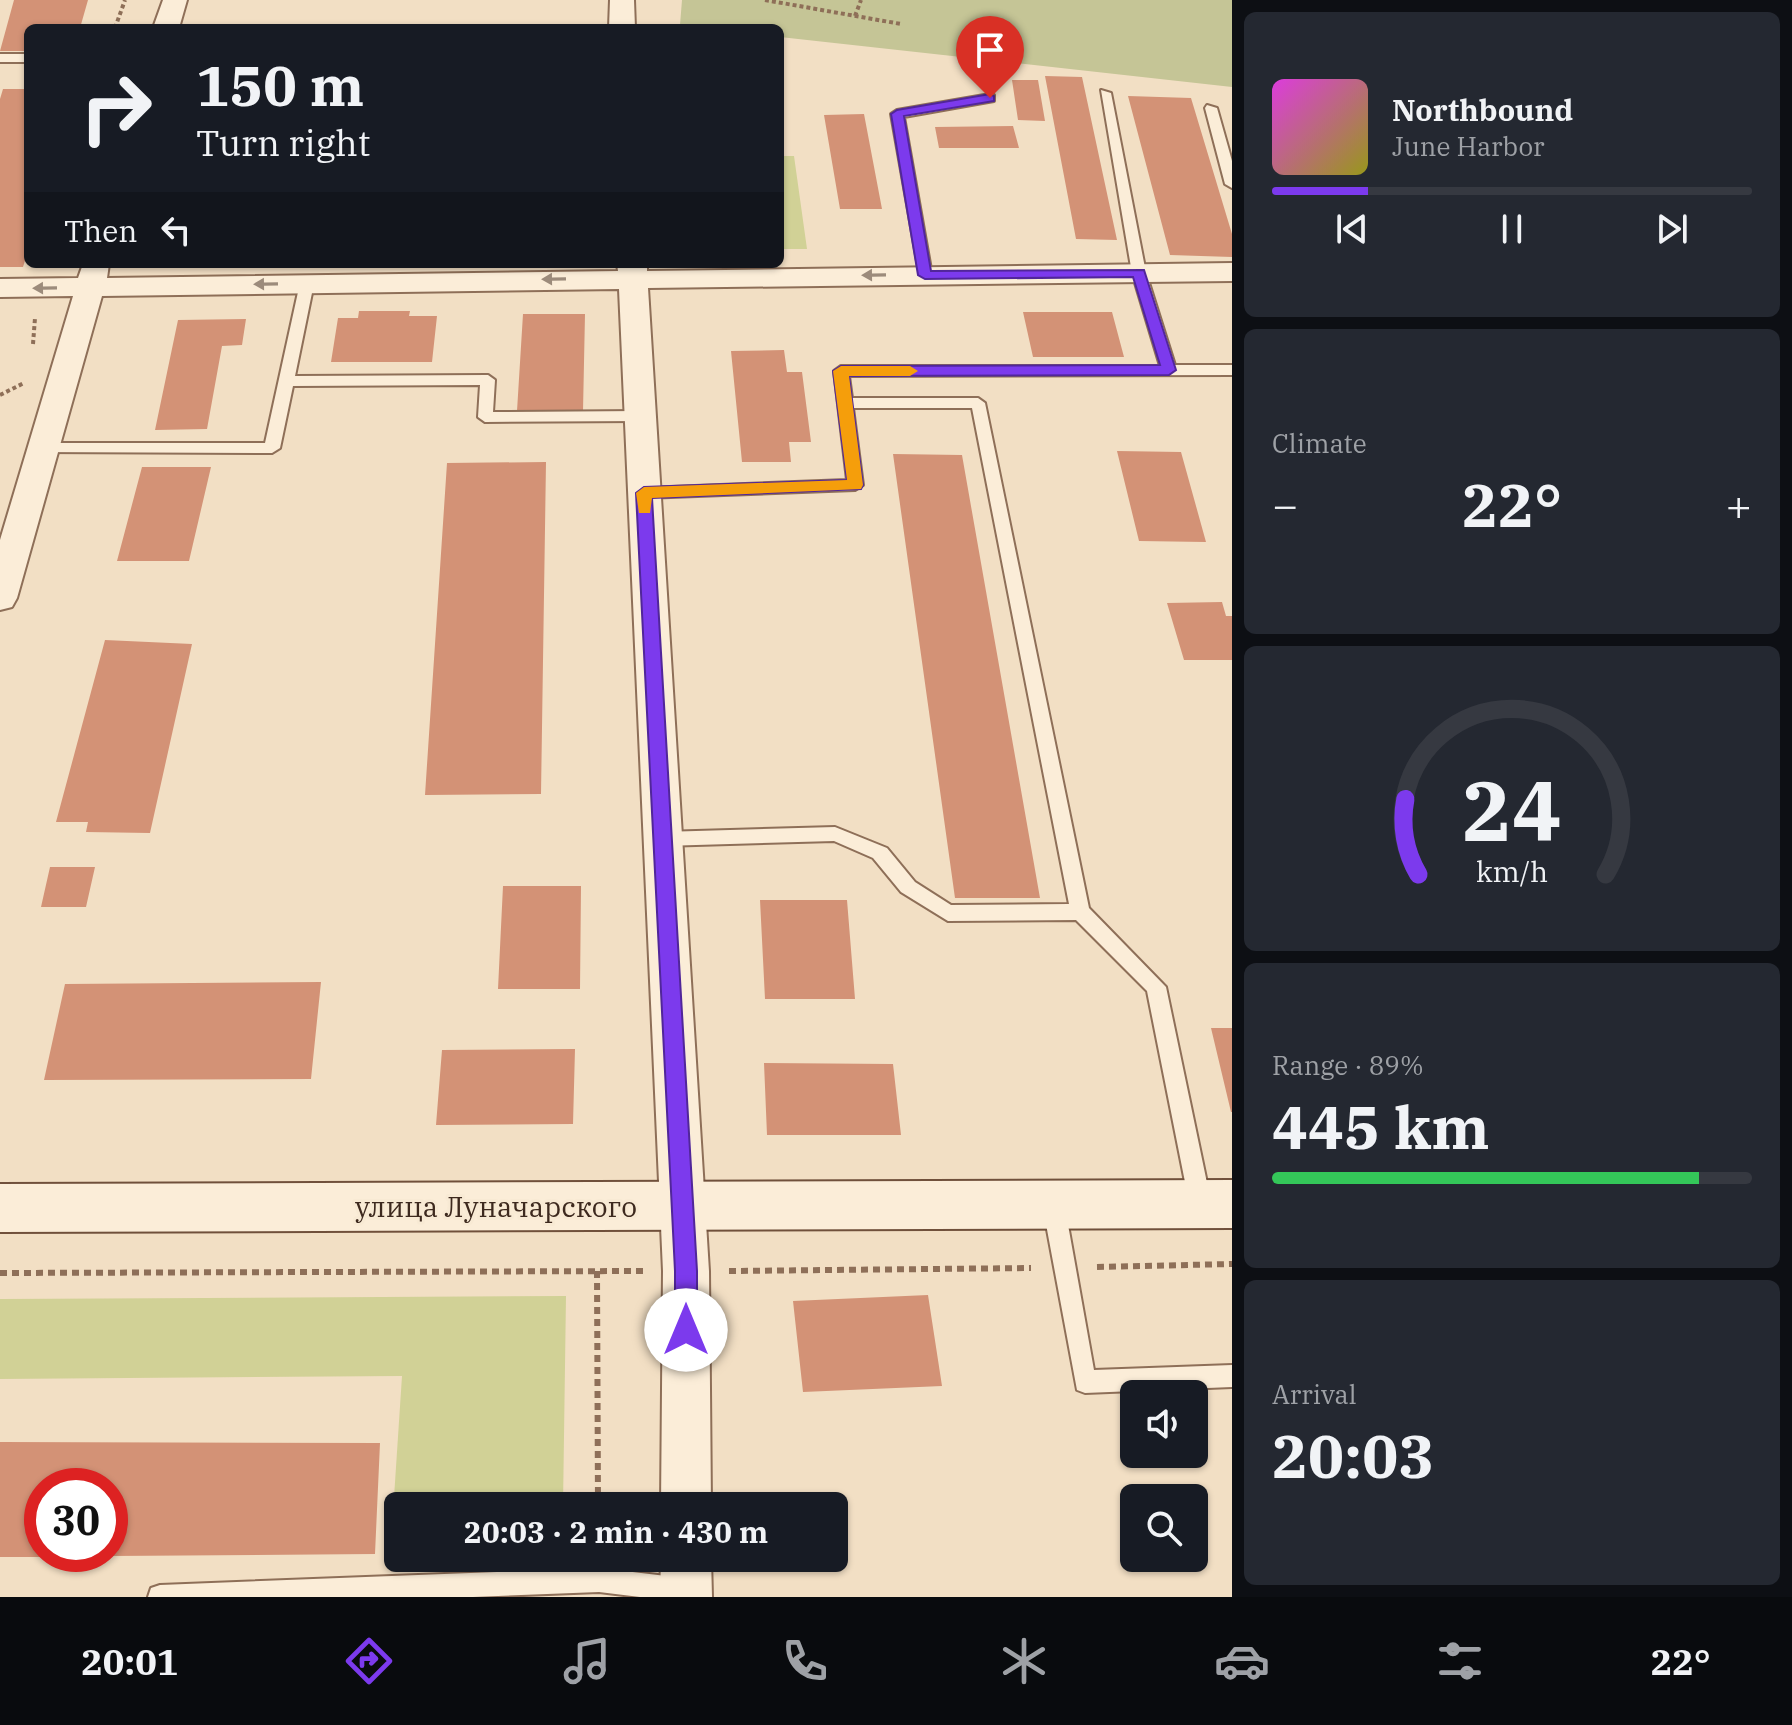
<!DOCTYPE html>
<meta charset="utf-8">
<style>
body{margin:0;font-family:"IBM Plex Serif",serif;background:#242831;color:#f1f3f6;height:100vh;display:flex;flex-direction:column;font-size:30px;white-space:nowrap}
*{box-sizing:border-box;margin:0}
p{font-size:26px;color:#9ea1a6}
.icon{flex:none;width:44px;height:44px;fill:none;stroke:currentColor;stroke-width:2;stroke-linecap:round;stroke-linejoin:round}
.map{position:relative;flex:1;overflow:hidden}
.sheet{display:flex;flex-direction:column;gap:12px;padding:12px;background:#0d0f14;width:560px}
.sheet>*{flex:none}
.hud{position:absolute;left:24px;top:24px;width:760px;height:244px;border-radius:12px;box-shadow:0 2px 6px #0004;background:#171b24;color:#f1f3f6;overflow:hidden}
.fabs{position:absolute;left:1120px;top:1380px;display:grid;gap:16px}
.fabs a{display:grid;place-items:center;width:88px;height:88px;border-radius:12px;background:#171b24;box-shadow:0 2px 6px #0004;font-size:40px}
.speed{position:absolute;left:24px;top:1468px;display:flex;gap:16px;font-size:40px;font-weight:700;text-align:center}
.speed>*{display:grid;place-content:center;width:104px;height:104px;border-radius:50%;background:#171b24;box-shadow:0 2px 6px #0004;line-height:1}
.speed .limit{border:12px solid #d22;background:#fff;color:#111}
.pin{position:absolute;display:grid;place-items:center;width:68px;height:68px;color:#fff;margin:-82px -34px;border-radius:50% 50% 50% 0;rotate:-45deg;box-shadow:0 0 8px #0007}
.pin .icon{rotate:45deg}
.me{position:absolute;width:88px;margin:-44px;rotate:0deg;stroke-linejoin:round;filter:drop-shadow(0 0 6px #0008)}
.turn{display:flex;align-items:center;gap:28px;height:168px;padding:0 40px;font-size:36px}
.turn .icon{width:104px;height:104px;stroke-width:2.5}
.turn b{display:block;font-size:56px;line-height:68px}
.then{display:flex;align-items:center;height:76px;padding:0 40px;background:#0003;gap:16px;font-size:30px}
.big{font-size:60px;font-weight:800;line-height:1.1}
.sheet .widget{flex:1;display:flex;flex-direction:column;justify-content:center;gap:12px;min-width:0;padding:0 28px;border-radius:12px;background:#242831}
.sheet .dial{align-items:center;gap:0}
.dial svg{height:208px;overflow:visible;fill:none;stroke:#363941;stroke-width:7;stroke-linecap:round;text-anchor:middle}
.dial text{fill:#f1f3f6;stroke:none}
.song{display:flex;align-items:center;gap:24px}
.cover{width:96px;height:96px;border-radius:12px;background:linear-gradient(135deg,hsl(300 70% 55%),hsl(60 70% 35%))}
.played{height:8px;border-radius:4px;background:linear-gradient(90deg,#7c3aed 20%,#363941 20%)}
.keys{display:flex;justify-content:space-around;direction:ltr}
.heat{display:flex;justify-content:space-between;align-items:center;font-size:44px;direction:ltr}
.charge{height:12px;border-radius:6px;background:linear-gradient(90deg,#34c759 89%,#363941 0)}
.trip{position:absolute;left:384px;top:1492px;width:464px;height:80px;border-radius:12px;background:#171b24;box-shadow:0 2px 6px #0004;font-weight:800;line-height:80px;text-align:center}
.tabs{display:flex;height:128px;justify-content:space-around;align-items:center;background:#090b0e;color:#9ea1a6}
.tabs .icon{width:56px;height:56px}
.tabs .current{color:#7c3aed}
.tabs b{font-size:36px;color:#f1f3f6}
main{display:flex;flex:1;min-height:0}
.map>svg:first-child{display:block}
.green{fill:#d1d196}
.cemetery{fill:#c5c596}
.building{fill:#d39276}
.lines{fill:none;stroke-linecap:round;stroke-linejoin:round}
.lane-casing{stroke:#8e6f58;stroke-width:4}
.street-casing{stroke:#8e6f58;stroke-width:4}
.secondary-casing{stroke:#70503b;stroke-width:4}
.path-far1{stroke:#8e6f58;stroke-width:4;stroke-dasharray:4 3;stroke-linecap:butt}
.path{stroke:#8e6f58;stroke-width:6;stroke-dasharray:7 5;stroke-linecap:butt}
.lane{fill:#fbedd8;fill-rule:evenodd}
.street{fill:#fbedd8;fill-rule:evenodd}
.secondary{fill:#fbedd8;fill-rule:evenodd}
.oneway{fill:#9c8b7b}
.route{fill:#7c3aed;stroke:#51269a;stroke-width:2}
.slow{fill:#f59e0b}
.labels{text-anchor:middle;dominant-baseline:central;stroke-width:6;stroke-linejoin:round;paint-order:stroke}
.street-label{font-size:28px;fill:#3d291e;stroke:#f8ead4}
</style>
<main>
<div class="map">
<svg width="1232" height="1597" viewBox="0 0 1232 1597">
<rect width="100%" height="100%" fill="#f2dfc4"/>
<!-- green -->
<path class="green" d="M780,156H794L807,249H780Z
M566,1296L563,1506H398V1543H391L402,1376L0,1379V1299Z"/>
<!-- cemetery -->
<path class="cemetery" d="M682,0H1232V87L780,37V28L680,25Z"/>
<!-- building -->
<path class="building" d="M14,0H88L80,28H28V51H0Z
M1045,76L1082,77L1117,240L1076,239Z
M1012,80H1038L1045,121L1018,120Z
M3,89H28V251L23,267H0V99Z
M1128,96L1191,98L1232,234V257L1170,255Z
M864,114L882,209H840L824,115Z
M1013,126L1019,148H939L935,127Z
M359,311H410L409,316H437L432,362H331L338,318H358Z
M1023,312H1112L1124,357H1033Z
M523,314H585L583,411H517Z
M246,319L242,345L222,346L207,429L155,430L178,320Z
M784,350L787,372H802L811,442H789L791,462H742L731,351Z
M1117,451L1181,452L1206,542L1139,541Z
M893,454L962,455L1040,898H955Z
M546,462L541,794L425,795L447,463Z
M142,467H211L189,561H117Z
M1222,602L1226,616H1232V660H1184L1167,603Z
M105,640L192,644L150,833L86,832L88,822H56Z
M50,867H95L86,907H41Z
M503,886H581L580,989H498Z
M760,900H847L855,999H765Z
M321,982L311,1079L44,1080L65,984Z
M1211,1028H1232V1112H1231Z
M575,1049L573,1124L436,1125L442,1050Z
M764,1063L893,1064L901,1135H767Z
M928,1295L942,1386L803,1392L793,1301Z
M0,1442L380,1443L375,1554L110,1556V1486H42V1557H0Z"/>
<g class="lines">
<!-- lane casing -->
<g class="lane-casing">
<path id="lane" d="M0,54H28V62H0Z
M1101,90L1111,93L1146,273L1175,365H1232V375L849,376L852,398H978L985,403L1089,908L1166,987L1211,1202L1207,1209L1200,1212L1193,1209L1189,1202L1147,991L1076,920L948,921L901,892L873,858L834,841L662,846L656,844L653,839L656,834L662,832L835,827L887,848L915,882L951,905L1069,904L972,408H853L863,485L855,490L644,498L636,493L644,488L847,480L834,371L841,366H1160L1132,273Z
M990,94L994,95V101L904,117L932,275L925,279L920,278L891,114L897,110Z
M1207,105L1217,108L1232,161V188L1225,184L1205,108Z
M307,279L314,283L295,376L488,375L495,380L493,412L640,411L647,416L640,421L485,422L478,417L480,385L293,386L280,448L272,453L36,452L33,448L41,443H265L300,283Z
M1054,1198L1062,1201L1065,1208L1094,1370L1232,1365V1387L1085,1393L1077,1390L1043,1208L1046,1201Z
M599,1568L683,1578L692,1581L695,1590L692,1597H640L599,1592L473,1597H148L151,1588L160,1585Z"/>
</g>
<!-- street casing -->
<g class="street-casing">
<path id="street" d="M163,0H187L179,28H153Z
M610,0H634L635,28H609Z
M1232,263V281L648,288L709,1271L711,1506H661L663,1271L619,289L102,296L17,598L12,607L0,610V540L73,296L0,297V279L78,278L83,264H109L107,278L618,271L617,264H647V271Z
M661,1558H711L712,1597H660Z"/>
</g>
<!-- secondary casing -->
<g class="secondary-casing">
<path id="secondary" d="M1232,1180V1228L0,1232V1184Z"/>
</g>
<!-- path-far1 -->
<path class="path-far1" d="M765,0L901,24
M855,16L861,0
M115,28L125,0
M33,344L35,318
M0,395L24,383"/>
<!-- path -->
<path class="path" d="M1097,1267L1232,1264
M597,1271L598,1506
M729,1271L1031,1268
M0,1273L643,1271"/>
<!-- lane -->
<use href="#lane" class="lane"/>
<!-- street -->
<use href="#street" class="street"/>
<!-- secondary -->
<use href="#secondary" class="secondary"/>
</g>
<!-- one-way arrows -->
<defs><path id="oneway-solid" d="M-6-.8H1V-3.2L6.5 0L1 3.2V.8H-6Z" transform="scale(2)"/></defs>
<g class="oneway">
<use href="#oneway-solid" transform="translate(874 275) rotate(179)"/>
<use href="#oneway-solid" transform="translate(554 279) rotate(179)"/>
<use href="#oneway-solid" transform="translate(266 284) rotate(179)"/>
<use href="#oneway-solid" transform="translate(45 288) rotate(179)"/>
</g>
<!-- route -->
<path class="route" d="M990,94L994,96V101L904,116L931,271L1144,270L1176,370L1169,375L849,376L863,485L861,489L652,498L697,1271V1330L694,1338L686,1341L678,1338L675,1330V1271L636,493L644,487L847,480L833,371L841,366L1160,365L1133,277L925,279L918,275L891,114L897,110Z"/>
<!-- slow -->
<path class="slow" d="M841,366H910L918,371L910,376H849L863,485L861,489L652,498L650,513H639L636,493L644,487L847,480L833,371Z"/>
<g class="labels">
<!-- street labels -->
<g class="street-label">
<text x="496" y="1206">улица Луначарского</text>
</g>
</g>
</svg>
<div class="fabs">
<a><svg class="icon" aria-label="sound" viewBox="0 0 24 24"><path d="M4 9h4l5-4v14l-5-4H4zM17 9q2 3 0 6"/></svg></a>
<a><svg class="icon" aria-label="search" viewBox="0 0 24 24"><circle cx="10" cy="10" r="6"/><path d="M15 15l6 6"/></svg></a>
</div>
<div class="speed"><div class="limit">30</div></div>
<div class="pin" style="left:990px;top:98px;background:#d93025"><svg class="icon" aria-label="arrive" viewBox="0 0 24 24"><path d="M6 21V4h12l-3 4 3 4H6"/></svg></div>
<svg class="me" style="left:686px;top:1330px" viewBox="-20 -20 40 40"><circle r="19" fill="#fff"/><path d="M0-13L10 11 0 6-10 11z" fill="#7c3aed"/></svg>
<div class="trip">20:03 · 2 min · 430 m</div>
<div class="hud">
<div class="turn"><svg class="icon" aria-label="right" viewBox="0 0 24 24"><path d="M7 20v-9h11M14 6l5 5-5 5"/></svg><div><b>150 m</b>Turn right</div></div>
<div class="then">Then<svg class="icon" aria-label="left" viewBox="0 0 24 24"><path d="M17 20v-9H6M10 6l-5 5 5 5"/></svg></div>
</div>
</div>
<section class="sheet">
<div class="widget">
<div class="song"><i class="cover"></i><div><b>Northbound</b><p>June Harbor</p></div></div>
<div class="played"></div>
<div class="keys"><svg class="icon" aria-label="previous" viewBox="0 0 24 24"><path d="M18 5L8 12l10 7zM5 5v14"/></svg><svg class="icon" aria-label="pause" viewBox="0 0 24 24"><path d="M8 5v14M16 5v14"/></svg><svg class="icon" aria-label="next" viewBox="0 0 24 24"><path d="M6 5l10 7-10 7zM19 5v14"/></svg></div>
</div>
<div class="widget"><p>Climate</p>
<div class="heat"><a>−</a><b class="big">22°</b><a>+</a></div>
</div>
<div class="widget dial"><svg viewBox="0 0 100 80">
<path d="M14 69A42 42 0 1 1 86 69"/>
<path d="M14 69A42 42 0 0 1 9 40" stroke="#7c3aed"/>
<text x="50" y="56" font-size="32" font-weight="700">24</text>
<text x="50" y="72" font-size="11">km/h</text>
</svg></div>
<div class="widget"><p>Range · 89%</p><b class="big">445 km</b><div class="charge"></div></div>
<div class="widget"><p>Arrival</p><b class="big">20:03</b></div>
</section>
</main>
<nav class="tabs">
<b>20:01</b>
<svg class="icon current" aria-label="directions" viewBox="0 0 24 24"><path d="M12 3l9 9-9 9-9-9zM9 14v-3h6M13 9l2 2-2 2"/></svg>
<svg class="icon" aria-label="music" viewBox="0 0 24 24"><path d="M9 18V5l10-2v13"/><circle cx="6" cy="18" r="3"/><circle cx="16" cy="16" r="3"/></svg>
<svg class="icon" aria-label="phone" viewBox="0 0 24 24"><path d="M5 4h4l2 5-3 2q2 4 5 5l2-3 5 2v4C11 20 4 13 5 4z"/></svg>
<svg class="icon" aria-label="climate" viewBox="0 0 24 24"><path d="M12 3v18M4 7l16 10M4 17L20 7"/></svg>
<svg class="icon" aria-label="car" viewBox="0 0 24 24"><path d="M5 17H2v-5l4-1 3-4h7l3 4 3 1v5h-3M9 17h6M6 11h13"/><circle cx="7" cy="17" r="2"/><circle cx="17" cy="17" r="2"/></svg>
<svg class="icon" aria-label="filters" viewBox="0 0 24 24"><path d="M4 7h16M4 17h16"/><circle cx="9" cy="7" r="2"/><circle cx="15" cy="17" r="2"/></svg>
<b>22°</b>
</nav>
